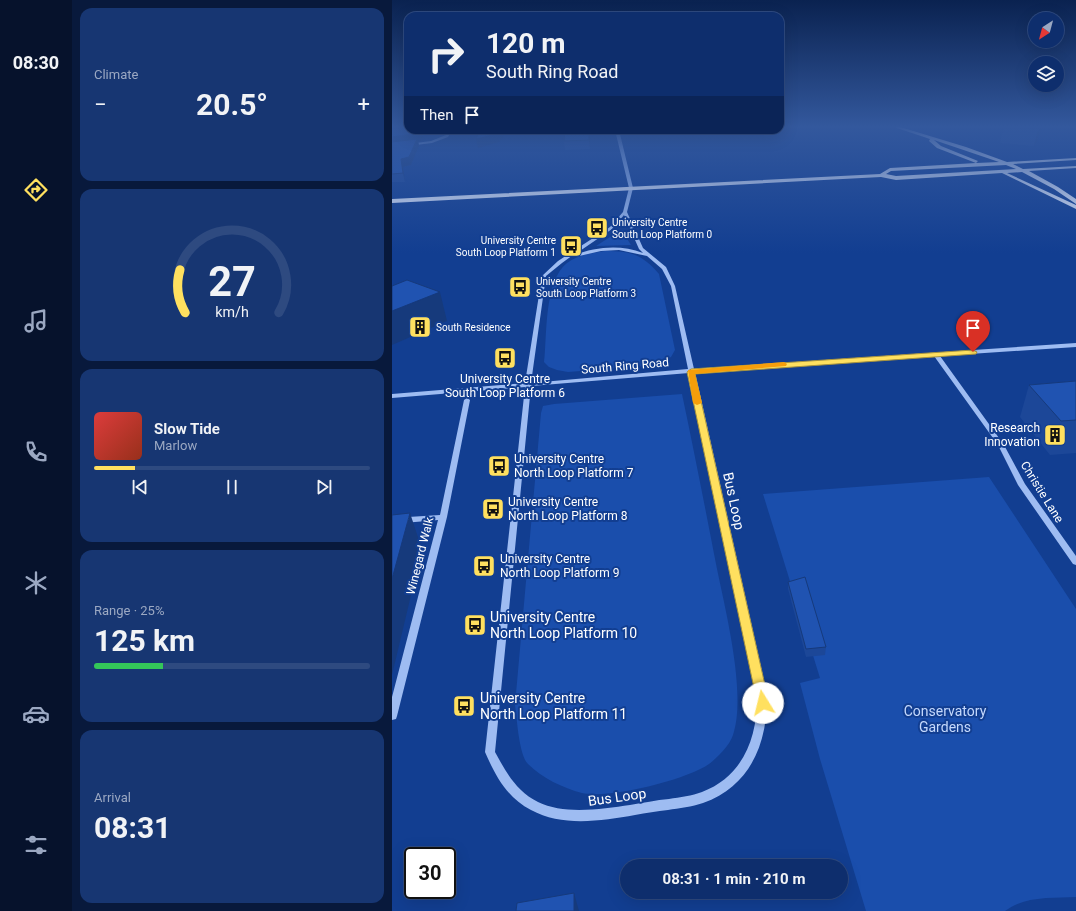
<!DOCTYPE html>
<meta charset="utf-8">
<style>
body{margin:0;font-family:Roboto,sans-serif;background:#173672;color:#f1f3f6;height:100vh;display:flex;flex-direction:column;font-size:15px;white-space:nowrap}
*{box-sizing:border-box;margin:0}
p{font-size:13px;color:#9ba8c2}
.icon{flex:none;width:22px;height:22px;fill:none;stroke:currentColor;stroke-width:2;stroke-linecap:round;stroke-linejoin:round}
.map{position:relative;flex:1;overflow:hidden}
.drawer{display:flex;flex-direction:column;gap:8px;padding:8px;background:#08193c;width:320px}
.drawer>*{flex:none}
.guide{position:absolute;left:12px;top:12px;width:380px;height:122px;border-radius:12px;box-shadow:0 4px 16px #0002,0 0 0 1px #2e4a80;background:#0e2e6d;color:#f1f3f6;overflow:hidden}
.needle{width:26px;rotate:216deg}
.buttons{position:absolute;left:636px;top:12px;display:grid;gap:8px}
.buttons a{display:grid;place-items:center;width:36px;height:36px;border-radius:50%;background:#0e2e6d;box-shadow:0 4px 16px #0002,0 0 0 1px #2e4a80;font-size:20px}
.speed{position:absolute;left:12px;top:847px;display:flex;gap:8px;font-size:20px;font-weight:700;text-align:center}
.speed>*{display:grid;place-content:center;width:52px;height:52px;border-radius:50%;background:#0e2e6d;box-shadow:0 4px 16px #0002,0 0 0 1px #2e4a80;line-height:1}
.speed .limit{border:2px solid #111;border-radius:6px;background:#fff;color:#111}
.pin{position:absolute;display:grid;place-items:center;width:34px;height:34px;color:#fff;margin:-41px -17px;border-radius:50% 50% 50% 0;rotate:-45deg;box-shadow:0 0 4px #0007}
.pin .icon{rotate:45deg}
.me{position:absolute;width:44px;margin:-22px;rotate:351deg;stroke-linejoin:round;filter:drop-shadow(0 0 3px #0008)}
.turn{display:flex;align-items:center;gap:14px;height:84px;padding:0 16px;font-size:18px}
.turn .icon{width:52px;height:52px;stroke-width:2.5}
.turn b{display:block;font-size:28px;line-height:34px}
.then{display:flex;align-items:center;height:38px;padding:0 16px;background:#0003;gap:8px;font-size:15px}
.big{font-size:30px;font-weight:700;line-height:1.1}
.drawer .tile{flex:1;display:flex;flex-direction:column;justify-content:center;gap:6px;min-width:0;padding:0 14px;border-radius:12px;background:#173672}
.drawer .dial{align-items:center;gap:0}
.dial svg{height:104px;overflow:visible;fill:none;stroke:#2e4a80;stroke-width:7;stroke-linecap:round;text-anchor:middle}
.dial text{fill:#f1f3f6;stroke:none}
.song{display:flex;align-items:center;gap:12px}
.cover{width:48px;height:48px;border-radius:6px;background:linear-gradient(135deg,hsl(0 70% 55%),hsl(10 70% 35%))}
.played{height:4px;border-radius:2px;background:linear-gradient(90deg,#ffe05f 15%,#2e4a80 15%)}
.keys{display:flex;justify-content:space-around;direction:ltr}
.heat{display:flex;justify-content:space-between;align-items:center;font-size:22px;direction:ltr}
.charge{height:6px;border-radius:3px;background:linear-gradient(90deg,#34c759 25%,#2e4a80 0)}
.trip{position:absolute;left:228px;top:859px;width:228px;height:40px;border-radius:20px;background:#0e2e6d;box-shadow:0 4px 16px #0002,0 0 0 1px #2e4a80;font-weight:700;line-height:40px;text-align:center}
main{display:flex;flex:1;min-height:0}
.dock{display:flex;flex-direction:column;width:72px;justify-content:space-around;align-items:center;background:#06122c;color:#9ba8c2}
.dock .icon{width:28px;height:28px}
.dock .selected{color:#ffe05f}
.dock b{font-size:18px;color:#f1f3f6}
.map>svg:first-child{display:block}
.green{fill:#1a4eac}
.lines{fill:none;stroke-linecap:round;stroke-linejoin:round}
.minor{fill:#9ebcf2;fill-rule:evenodd}
.major{fill:#e9f0ff;fill-rule:evenodd}
.wall{fill:#1c4798}
.shaded-wall{fill:#163a7c}
.building{fill:#2053b1;stroke:#163a7c}
.route{fill:#ffe05f;stroke:#a6923e}
.slow{fill:#f59e0b}
.labels{text-anchor:middle;dominant-baseline:central;stroke-width:4;stroke-linejoin:round;paint-order:stroke}
.far-poi-label{font-size:10px;fill:#fff;stroke:#123e91;text-anchor:start}
.street-label{font-size:12px;fill:#fff;stroke:#123e91}
.poi-label{font-size:12px;fill:#fff;stroke:#123e91;text-anchor:start}
.near-street-label{font-size:14px;fill:#fff;stroke:#123e91}
.near-poi-label{font-size:14px;fill:#fff;stroke:#123e91;text-anchor:start}
.near-park-label{font-size:14px;fill:#c5d9fd;stroke:#123e91}
</style>
<main>
<nav class="dock">
<b>08:30</b>
<svg class="icon selected" aria-label="directions" viewBox="0 0 24 24"><path d="M12 3l9 9-9 9-9-9zM9 14v-3h6M13 9l2 2-2 2"/></svg>
<svg class="icon" aria-label="music" viewBox="0 0 24 24"><path d="M9 18V5l10-2v13"/><circle cx="6" cy="18" r="3"/><circle cx="16" cy="16" r="3"/></svg>
<svg class="icon" aria-label="phone" viewBox="0 0 24 24"><path d="M5 4h4l2 5-3 2q2 4 5 5l2-3 5 2v4C11 20 4 13 5 4z"/></svg>
<svg class="icon" aria-label="climate" viewBox="0 0 24 24"><path d="M12 3v18M4 7l16 10M4 17L20 7"/></svg>
<svg class="icon" aria-label="car" viewBox="0 0 24 24"><path d="M5 17H2v-5l4-1 3-4h7l3 4 3 1v5h-3M9 17h6M6 11h13"/><circle cx="7" cy="17" r="2"/><circle cx="17" cy="17" r="2"/></svg>
<svg class="icon" aria-label="filters" viewBox="0 0 24 24"><path d="M4 7h16M4 17h16"/><circle cx="9" cy="7" r="2"/><circle cx="15" cy="17" r="2"/></svg>
</nav>
<section class="drawer">
<div class="tile"><p>Climate</p>
<div class="heat"><a>−</a><b class="big">20.5°</b><a>+</a></div>
</div>
<div class="tile dial"><svg viewBox="0 0 100 80">
<path d="M14 69A42 42 0 1 1 86 69"/>
<path d="M14 69A42 42 0 0 1 10 36" stroke="#ffe05f"/>
<text x="50" y="56" font-size="32" font-weight="700">27</text>
<text x="50" y="72" font-size="11">km/h</text>
</svg></div>
<div class="tile">
<div class="song"><i class="cover"></i><div><b>Slow Tide</b><p>Marlow</p></div></div>
<div class="played"></div>
<div class="keys"><svg class="icon" aria-label="previous" viewBox="0 0 24 24"><path d="M18 5L8 12l10 7zM5 5v14"/></svg><svg class="icon" aria-label="pause" viewBox="0 0 24 24"><path d="M8 5v14M16 5v14"/></svg><svg class="icon" aria-label="next" viewBox="0 0 24 24"><path d="M6 5l10 7-10 7zM19 5v14"/></svg></div>
</div>
<div class="tile"><p>Range · 25%</p><b class="big">125 km</b><div class="charge"></div></div>
<div class="tile"><p>Arrival</p><b class="big">08:31</b></div>
</section>
<div class="map">
<svg width="684" height="911" viewBox="0 0 684 911">
<rect width="100%" height="100%" fill="#123e91"/>
<!-- green -->
<path class="green" d="M229,230H233L234,237L239,245L204,246Z
M213,251C238,251 250,254 267,274L283,350L279,357L263,365L176,372L165,370L157,367L152,362C155,335 152,281 175,263C185,255 200,253 213,251Z
M290,394C302,451 313,507 324,564C333,609 355,693 341,735C338,745 325,758 317,764C294,780 217,799 190,793C171,788 150,778 136,764C127,755 125,719 123,705L149,413L151,406L162,404Z
M597,477L684,609V897C661,898 632,896 613,911H474L428,759L408,683L428,678L371,494Z"/>
<g class="lines">
<!-- minor -->
<path class="minor" d="M56,130H60L56,137L40,143L0,148V146L39,141L54,135Z
M223,130H227L241,188L235,212L251,248L274,267L283,286L302,369L684,343V347L548,356L612,445L633,484L684,556V565L681,564L626,485L606,445L542,356L303,372L375,694C376,742 359,786 311,803C300,807 287,808 276,810C265,811 254,813 243,815C209,821 170,827 139,810C115,798 103,775 93,752L133,387L0,398V394L133,383L150,276L166,261L218,227L231,212L237,188ZM232,215L247,249L251,253C228,244 204,247 182,255L220,229ZM227,250L255,256L270,269L279,286L296,369L139,383L154,276L170,263L181,255V257H183L209,251ZM297,373L365,694C366,736 352,776 310,792C300,796 288,797 277,799C264,800 251,803 238,805C210,809 172,815 146,802C124,791 114,772 103,752L139,386Z
M75,398L78,400L55,517L5,716L4,719L0,720V697L46,520L0,524V518L48,515L72,400Z"/>
<!-- major -->
<path class="major" d="M499,126H505L574,147L615,162L684,158V160L621,164L631,169L684,166V168L637,171L666,187L684,199V204L662,189L630,172L615,173L684,205V209L610,173L504,180L489,177L0,203V199L488,174L498,168L584,163L545,148L537,141L538,139ZM542,140L607,162L584,163L586,161L549,146ZM614,165L624,169L504,176L494,174L499,171Z"/>
</g>
<!-- wall -->
<path class="wall" d="M0,126L16,130H33L29,141H26L27,146L19,165L11,167L13,182H0Z
M612,126H651L642,146L608,143Z
M173,130H198V149L173,150L172,141Z
M684,381V453L658,455L628,417L637,385Z
M396,582L434,647L433,655L414,657L396,589Z"/>
<!-- shaded-wall -->
<path class="shaded-wall" d="M647,126H651L642,146Z
M29,130H33L29,141H26L27,146L19,165L11,167L13,182L11,173L0,144V137Z
M109,130H113L111,137L107,142L86,148L84,139Z
M197,130H198V149L197,140Z
M48,292L55,321L0,345V311Z
M18,513L30,549L0,675V579Z
M182,893L187,911H182Z"/>
<!-- building -->
<path class="building" d="M0,126H16V130H29L27,133L0,137Z
M88,130H109L105,134L84,139Z
M173,130H197V140L172,141Z
M25,139L17,157L9,159L11,173L0,174V142Z
M15,280L48,292L0,311V286Z
M684,381V420L669,421L637,385Z
M18,513L0,579V515Z
M413,577L434,647L414,649L396,582Z
M182,893V911H124L125,903Z"/>
<!-- sky -->
<linearGradient id="sky" x2="0" y2="1"><stop stop-color="#0a2250"/><stop offset="0.5" stop-color="#33589d"/><stop offset="1" stop-color="#33589d" stop-opacity="0"/></linearGradient>
<rect width="684" height="253" fill="url(#sky)"/>
<!-- route -->
<path class="route" d="M581,350L585,352L584,354L303,374L377,703L375,707L371,709L366,707L295,372L299,369Z"/>
<!-- slow -->
<path class="slow" d="M392,362L395,364L394,366L303,374L310,403L305,405L301,403L296,370Z"/>
<!-- icons -->
<defs>
<g id="bus-square" transform="scale(1.15)"><rect x="-9" y="-9" width="18" height="18" rx="4" fill="#ffe05f" stroke="#123e91"/><path d="M-5-6H5V4H4V6H2V4H-2V6H-4V4H-5ZM-3.5-4V0h7V-4ZM-3.5 1.2v1.5H-2V1.2ZM2 1.2v1.5H3.5V1.2Z" fill="#111"/></g>
<g id="building-square" transform="scale(1.15)"><rect x="-9" y="-9" width="18" height="18" rx="4" fill="#ffe05f" stroke="#123e91"/><path d="M-4-6H4V6H1V3H-1V6H-4ZM-2.5-4.3h1.7v1.8h-1.7ZM.8-4.3h1.7v1.8H.8ZM-2.5-1h1.7V.8h-1.7ZM.8-1h1.7V.8H.8Z" fill="#111"/></g>
</defs>
<g fill-rule="evenodd">
<use href="#bus-square" x="205" y="228"/>
<use href="#bus-square" x="179" y="246"/>
<use href="#bus-square" x="128" y="287"/>
<use href="#building-square" x="28" y="327"/>
<use href="#bus-square" x="113" y="358"/>
<use href="#building-square" x="663" y="435"/>
<use href="#bus-square" x="107" y="466"/>
<use href="#bus-square" x="101" y="509"/>
<use href="#bus-square" x="92" y="566"/>
<use href="#bus-square" x="83" y="625"/>
<use href="#bus-square" x="72" y="706"/>
</g>
<g class="labels">
<!-- far-poi labels -->
<g class="far-poi-label">
<text x="220" y="222">University Centre<tspan x="220" dy="12">South Loop Platform 0</tspan></text>
<text x="164" y="240" text-anchor="end">University Centre<tspan x="164" dy="12">South Loop Platform 1</tspan></text>
<text x="144" y="281">University Centre<tspan x="144" dy="12">South Loop Platform 3</tspan></text>
<text x="44" y="327">South Residence</text>
</g>
<!-- street labels -->
<g class="street-label">
<text transform="translate(233 366) rotate(-5)">South Ring Road</text>
<text transform="translate(650 492) rotate(58)">Christie Lane</text>
<text transform="translate(28 556) rotate(-76)">Winegard Walk</text>
</g>
<!-- poi labels -->
<g class="poi-label">
<text x="113" y="379" text-anchor="middle">University Centre<tspan x="113" dy="14">South Loop Platform 6</tspan></text>
<text x="648" y="428" text-anchor="end">Research<tspan x="648" dy="14">Innovation</tspan></text>
<text x="122" y="459">University Centre<tspan x="122" dy="14">North Loop Platform 7</tspan></text>
<text x="116" y="502">University Centre<tspan x="116" dy="14">North Loop Platform 8</tspan></text>
<text x="108" y="559">University Centre<tspan x="108" dy="14">North Loop Platform 9</tspan></text>
</g>
<!-- near-street labels -->
<g class="near-street-label">
<text transform="translate(342 501) rotate(78)">Bus Loop</text>
<text transform="translate(225 797) rotate(-8)">Bus Loop</text>
</g>
<!-- near-poi labels -->
<g class="near-poi-label">
<text x="98" y="617">University Centre<tspan x="98" dy="16">North Loop Platform 10</tspan></text>
<text x="88" y="698">University Centre<tspan x="88" dy="16">North Loop Platform 11</tspan></text>
</g>
<!-- near-park labels -->
<g class="near-park-label">
<text x="553" y="711">Conservatory<tspan x="553" dy="16">Gardens</tspan></text>
</g>
</g>
</svg>
<div class="buttons">
<a><svg class="needle" viewBox="-14 -14 28 28"><path d="M0-13l5 13h-10z" fill="#e53935"/><path d="M0 13l5-13h-10z" fill="#9ba8c2"/></svg></a>
<a><svg class="icon" aria-label="layers" viewBox="0 0 24 24"><path d="M12 4l9 5-9 5-9-5zM3 14l9 5 9-5"/></svg></a>
</div>
<div class="speed"><div class="limit">30</div></div>
<div class="pin" style="left:581px;top:352px;background:#d93025"><svg class="icon" aria-label="arrive" viewBox="0 0 24 24"><path d="M6 21V4h12l-3 4 3 4H6"/></svg></div>
<svg class="me" style="left:371px;top:703px" viewBox="-20 -20 40 40"><circle r="19" fill="#fff"/><path d="M0-13L10 11 0 6-10 11z" fill="#ffe05f"/></svg>
<div class="trip">08:31 · 1 min · 210 m</div>
<div class="guide">
<div class="turn"><svg class="icon" aria-label="right" viewBox="0 0 24 24"><path d="M7 20v-9h11M14 6l5 5-5 5"/></svg><div><b>120 m</b>South Ring Road</div></div>
<div class="then">Then<svg class="icon" aria-label="arrive" viewBox="0 0 24 24"><path d="M6 21V4h12l-3 4 3 4H6"/></svg></div>
</div>
</div>
</main>
